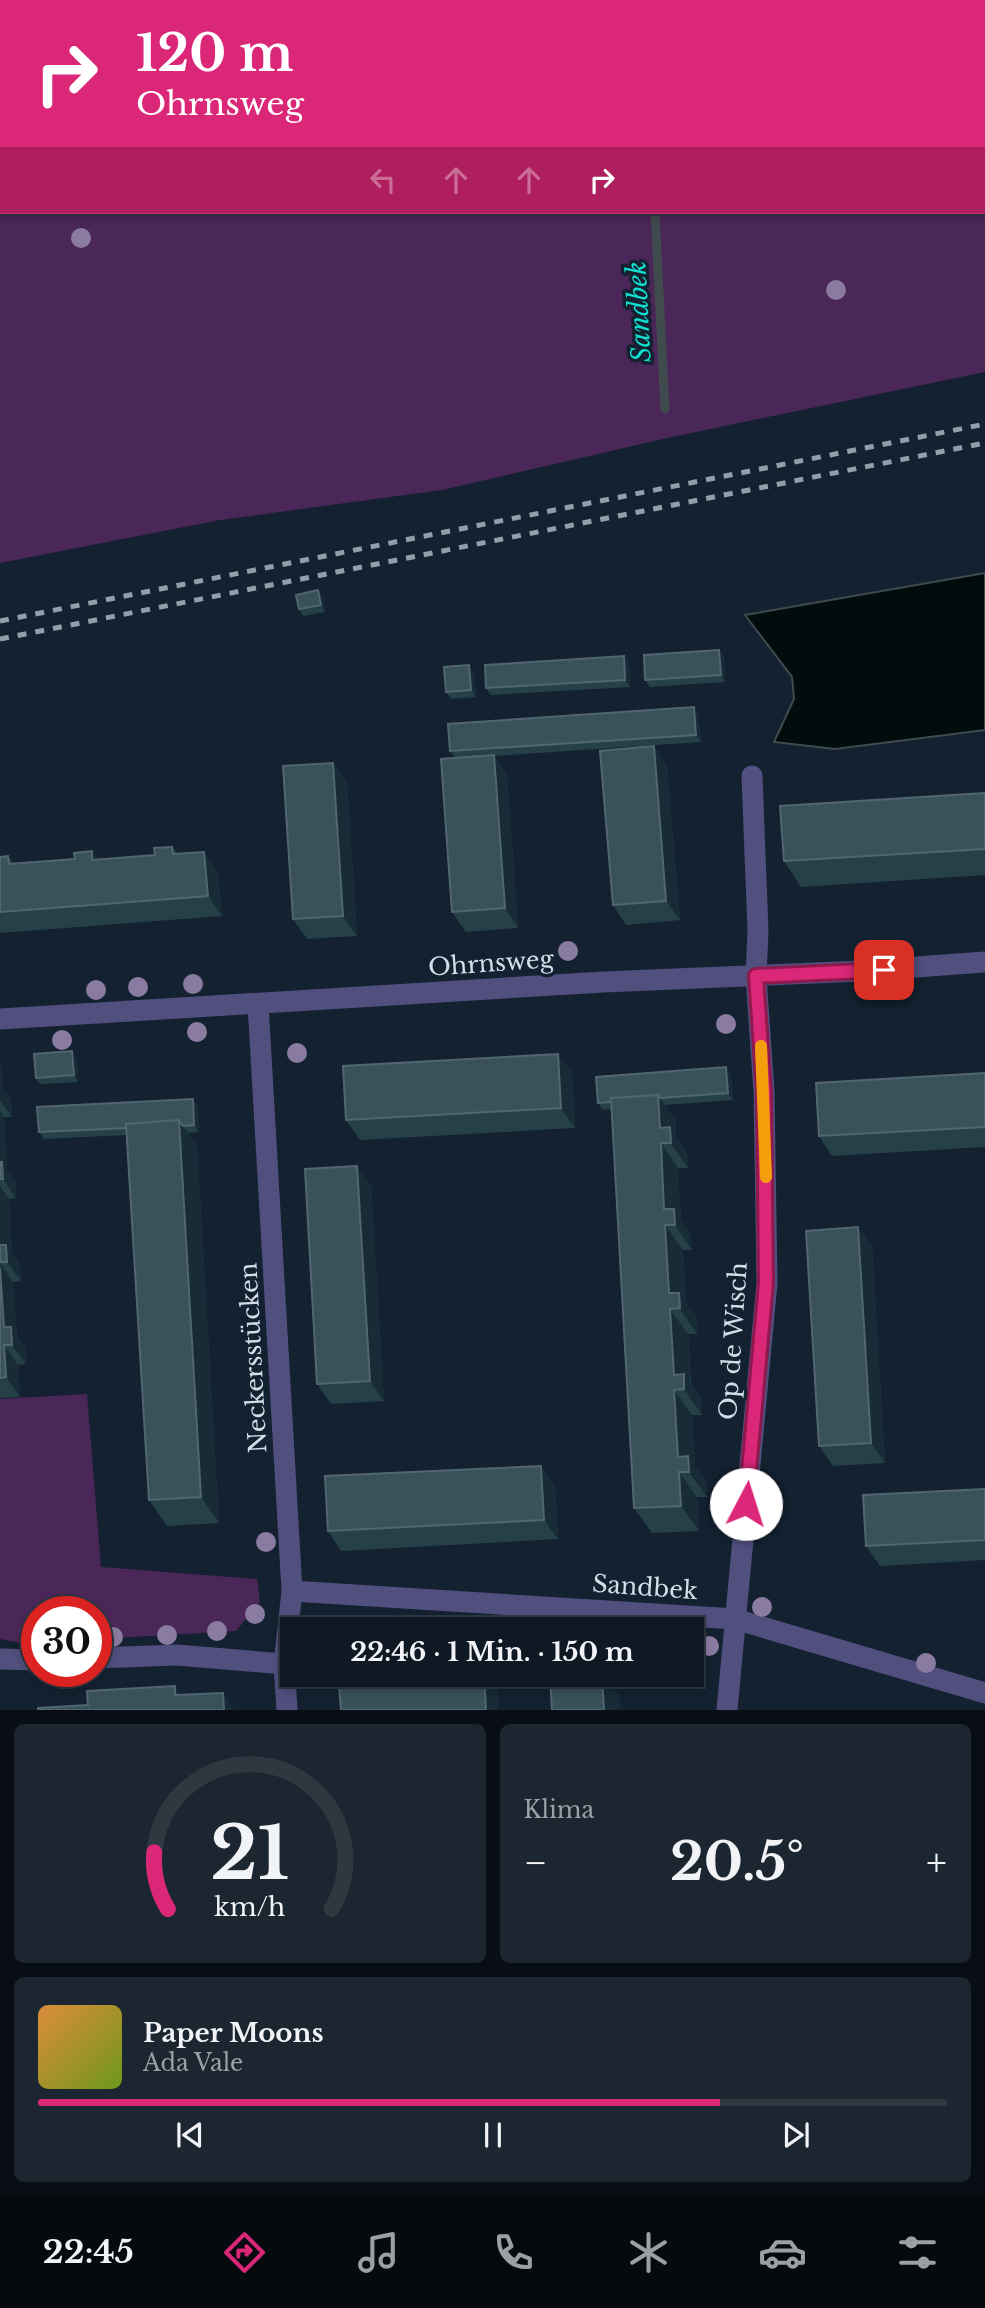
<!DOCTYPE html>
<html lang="de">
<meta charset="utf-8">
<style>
body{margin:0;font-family:"Libre Baskerville",serif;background:#1c2631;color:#f1f3f6;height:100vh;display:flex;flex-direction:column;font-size:26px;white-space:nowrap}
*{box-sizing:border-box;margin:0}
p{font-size:23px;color:#9ba0a6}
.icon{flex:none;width:38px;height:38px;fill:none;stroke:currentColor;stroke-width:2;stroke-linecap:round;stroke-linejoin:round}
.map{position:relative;height:1710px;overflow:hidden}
.drawer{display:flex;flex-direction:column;gap:14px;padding:14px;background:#080e14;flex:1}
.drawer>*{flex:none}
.hud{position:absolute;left:0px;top:0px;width:985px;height:214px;box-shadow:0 4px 10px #0003,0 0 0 2px #2e3841;background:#db2777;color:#fff;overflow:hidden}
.speed{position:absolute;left:21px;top:1596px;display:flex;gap:14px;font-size:35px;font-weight:700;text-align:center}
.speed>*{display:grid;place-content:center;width:91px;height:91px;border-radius:50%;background:#0e1924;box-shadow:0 4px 10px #0003,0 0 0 2px #2e3841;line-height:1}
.speed .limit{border:10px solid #d22;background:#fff;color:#111}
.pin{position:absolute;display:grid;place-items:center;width:60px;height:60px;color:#fff;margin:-30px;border-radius:14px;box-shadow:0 4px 10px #0006}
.me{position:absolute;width:77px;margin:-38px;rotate:5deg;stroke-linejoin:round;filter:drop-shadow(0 0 5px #0008)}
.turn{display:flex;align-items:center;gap:24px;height:147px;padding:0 21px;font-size:32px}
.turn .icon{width:91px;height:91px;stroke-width:2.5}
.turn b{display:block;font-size:49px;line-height:60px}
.lanes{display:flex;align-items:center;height:66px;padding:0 21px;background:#0003;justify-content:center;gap:35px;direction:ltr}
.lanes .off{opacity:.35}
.big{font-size:52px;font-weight:700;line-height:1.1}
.drawer .widget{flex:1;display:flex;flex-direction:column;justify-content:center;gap:10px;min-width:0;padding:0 24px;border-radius:10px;background:#1c2631}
.drawer .dial{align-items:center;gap:0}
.dial svg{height:182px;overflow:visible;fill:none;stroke:#2e3841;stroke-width:7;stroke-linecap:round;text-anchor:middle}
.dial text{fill:#f1f3f6;stroke:none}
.song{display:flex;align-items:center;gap:21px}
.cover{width:84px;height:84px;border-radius:10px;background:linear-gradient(135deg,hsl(30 70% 55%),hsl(80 70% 35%))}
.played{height:7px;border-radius:4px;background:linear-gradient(90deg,#db2777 75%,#2e3841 75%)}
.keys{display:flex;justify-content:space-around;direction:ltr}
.heat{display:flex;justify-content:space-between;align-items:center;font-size:38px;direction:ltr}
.drawer .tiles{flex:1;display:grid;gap:14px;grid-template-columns:1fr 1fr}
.widget:last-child{grid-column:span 2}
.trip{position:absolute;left:280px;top:1617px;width:424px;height:70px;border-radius:0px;background:#0e1924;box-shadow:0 4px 10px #0003,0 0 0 2px #2e3841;font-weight:700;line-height:70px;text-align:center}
.tab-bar{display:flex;height:112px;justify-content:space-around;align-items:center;background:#060a0e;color:#9ba0a6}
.tab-bar .icon{width:49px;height:49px}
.tab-bar .selected{color:#db2777}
.tab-bar b{font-size:32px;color:#f1f3f6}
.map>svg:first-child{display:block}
.green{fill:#4b2658;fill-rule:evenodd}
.water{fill:#010d0c;stroke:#404b4e;stroke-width:2}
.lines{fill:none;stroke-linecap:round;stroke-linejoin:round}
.stream{stroke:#404b4e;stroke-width:9}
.minor{stroke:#504f7e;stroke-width:21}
.rail{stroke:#939eaa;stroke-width:5;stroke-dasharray:9 9;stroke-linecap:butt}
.tree{fill:#8a7ba0}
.wall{fill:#264047}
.shaded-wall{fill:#172c37}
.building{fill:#395158;stroke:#51666f;stroke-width:2}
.route-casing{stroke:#8e194d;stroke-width:18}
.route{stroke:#db2777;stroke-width:12}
.slow{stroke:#f59e0b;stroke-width:12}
.labels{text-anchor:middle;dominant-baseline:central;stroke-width:7;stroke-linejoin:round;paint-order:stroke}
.street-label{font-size:24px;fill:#d3dce7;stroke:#132130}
.water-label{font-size:26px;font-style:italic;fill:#12ded0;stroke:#132130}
</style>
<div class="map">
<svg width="985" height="1710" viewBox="0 0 985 1710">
<rect width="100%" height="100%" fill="#132130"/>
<!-- green -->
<path class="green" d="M0,0H985V372L667,438L442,490L220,520L0,563ZM2,2H984V212H2Z
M87,1394L101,1567L257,1579L260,1602L236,1631L96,1639V1612H37V1642L21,1643L0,1639V1399Z"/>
<!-- water -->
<path class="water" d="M985,573V730L835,749L774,742L794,699L792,677L745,615Z"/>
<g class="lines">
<!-- stream -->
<path class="stream" d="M645,0V2
M655,212L665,409"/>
<!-- minor -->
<path class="minor" d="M258,1004L292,1591L284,1664L287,1710
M0,1019L603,982L861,971L985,962
M292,1591L735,1619L985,1693
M96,1658L177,1655L284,1664
M0,1659L37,1660
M727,1710L767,1283L764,1092L756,976L758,931L752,776"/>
<!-- rail -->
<path class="rail" d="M0,621L985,424
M0,639L985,443"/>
</g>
<!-- trees -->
<g class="tree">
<circle cx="81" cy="238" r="10"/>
<circle cx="836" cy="290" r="10"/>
<circle cx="568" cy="951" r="10"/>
<circle cx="193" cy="984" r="10"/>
<circle cx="138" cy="987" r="10"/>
<circle cx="96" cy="990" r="10"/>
<circle cx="726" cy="1024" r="10"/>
<circle cx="197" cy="1032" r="10"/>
<circle cx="62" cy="1040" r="10"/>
<circle cx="297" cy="1053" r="10"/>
<circle cx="266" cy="1542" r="10"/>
<circle cx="762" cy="1607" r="10"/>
<circle cx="255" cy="1614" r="10"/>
<circle cx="217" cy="1631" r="10"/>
<circle cx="167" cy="1635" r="10"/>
<circle cx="113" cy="1637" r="10"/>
<circle cx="709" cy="1646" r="10"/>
<circle cx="926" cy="1663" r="10"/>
</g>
<!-- wall -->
<path class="wall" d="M318,590L323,597L325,612L303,616L299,609Z
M719,650L724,657L725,682L650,687L645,680Z
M624,656L629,663L630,687L491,695L486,688Z
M469,665L474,672L476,697L451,699L446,692Z
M698,714L701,742L494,756L507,775L518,928L466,932L452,912L455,758L450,751Z
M654,746L667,766L680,920L626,925L613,905Z
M333,763L347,783L357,936L307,939L293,919Z
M985,793V875L801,887L784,861Z
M172,847L178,854L218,872L222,916L0,933V857L8,856L14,864L75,859L92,851L98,860L155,855Z
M558,1054L572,1073L575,1128L360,1140L346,1120Z
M77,1058L78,1082L40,1084L36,1078Z
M0,1065L1,1067L3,1089L11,1100L12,1117H4L7,1170L16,1182V1198L9,1199L12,1252L20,1264L21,1281L13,1282L17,1335L25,1347L26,1364L18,1365L20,1397L0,1398Z
M726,1067L731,1074L733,1100L665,1105L676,1120V1137L687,1152L688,1168H678L681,1220L691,1234L692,1250H683L686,1302L697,1318V1334H688L691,1384L701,1399L702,1415H692L695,1466L706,1481L707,1497H697L699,1531L652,1533L634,1508L611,1109L603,1110L598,1103Z
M985,1073V1147L832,1156L819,1136Z
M193,1099L198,1106L199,1132L188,1133L197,1145L219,1523L167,1526L149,1500L127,1135L44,1139L39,1132Z
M371,1185L384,1401L331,1404L317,1384Z
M858,1227L872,1247L885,1463L833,1466L819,1446Z
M555,1485L558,1539L341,1551L328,1531Z
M985,1489V1560L880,1566L866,1546Z"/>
<!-- shaded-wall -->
<path class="shaded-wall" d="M318,590L323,597L325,612L321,605Z
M719,650L724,657L725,682L721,675Z
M624,656L629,663L630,687L625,680Z
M469,665L474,672L476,697L471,690Z
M694,707L698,714L701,742L696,735Z
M654,746L667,766L680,920L666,901Z
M494,755L507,775L518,928L505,908Z
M333,763L347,783L357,936L343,916Z
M92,851L106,871L92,860Z
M204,852L218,872L222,916L208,896Z
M72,1051L77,1058L78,1082L74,1075Z
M558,1054L572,1073L575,1128L561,1108Z
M0,1065L1,1067L3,1089L11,1100L12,1117L0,1100Z
M726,1067L731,1074L733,1100L728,1093Z
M658,1095L676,1120V1137L687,1152L688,1168L660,1128Z
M193,1099L198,1106L199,1132L194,1125Z
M0,1111L4,1117L7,1170L16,1182V1198L3,1179L0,1171Z
M179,1120L197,1145L219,1523L201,1497Z
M661,1143L678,1168L681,1220L691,1234L692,1250L664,1209Z
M357,1166L371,1185L384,1401L370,1381Z
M0,1186L9,1199L12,1252L20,1264L21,1281L7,1262L0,1247Z
M665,1225L683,1250L686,1302L697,1318V1334L669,1293Z
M858,1227L872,1247L885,1463L871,1443Z
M0,1263L13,1282L17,1335L25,1347L26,1364L12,1345L4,1327Z
M670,1309L688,1334L690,1384L701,1399L702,1415L674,1375Z
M4,1345L18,1365L20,1397L6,1377Z
M674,1390L692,1415L695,1466L706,1481L707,1497L678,1457Z
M541,1466L555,1485L558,1539L544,1520Z
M679,1472L697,1497L699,1531L681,1506Z
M484,1675H493L497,1680L499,1710H486Z
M602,1675H605L620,1697L621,1710H604Z
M175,1686L191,1710L175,1695Z
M223,1693L235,1710H224Z"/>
<!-- building -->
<path class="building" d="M318,590L321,605L299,609L296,595Z
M719,650L721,675L645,680L644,655Z
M624,656L625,680L486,688L485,665Z
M469,665L471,690L446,692L444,667Z
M694,707L696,735L450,751L448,724Z
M654,746L666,901L613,905L600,751Z
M494,755L505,908L452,912L441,759Z
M333,763L343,916L293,919L283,766Z
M985,793V849L784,861L780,806Z
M172,847L173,854L204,852L208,896L0,912V857L8,856L9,864L75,859L74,853L92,851V860L155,855L154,848Z
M72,1051L74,1075L36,1078L34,1054Z
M558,1054L561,1108L346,1120L343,1066Z
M726,1067L728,1093L660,1098L658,1095L611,1098V1102L598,1103L596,1077Z
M985,1073V1127L819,1136L816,1083Z
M658,1095L660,1128L670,1127L671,1143H661L664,1209H674L675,1225H665L669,1293H679L680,1308L670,1309L674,1375L684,1374V1389L674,1390L678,1457L688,1456L689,1472H679L681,1506L634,1508L611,1098Z
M193,1099L194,1125L183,1126L179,1120L126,1124V1128L39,1132L37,1107Z
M179,1120L201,1497L149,1500L126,1124Z
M0,1162H2L3,1179H0Z
M357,1166L370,1381L317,1384L305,1169Z
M858,1227L871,1443L819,1446L806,1231Z
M0,1245H6L7,1262H0Z
M0,1268L4,1327H11L12,1345H4L6,1377L0,1378Z
M541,1466L544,1520L328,1531L325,1476Z
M985,1489V1540L866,1546L863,1495Z
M338,1675H484L486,1710H341Z
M550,1675H602L604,1710H552Z
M175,1686V1695L223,1693L224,1710H38V1708L88,1705L87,1691Z"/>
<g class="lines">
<!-- route casing -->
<g class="route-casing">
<path id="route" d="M746,1504L766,1283L764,1092L756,976L884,970"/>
</g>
<!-- route -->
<use href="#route" class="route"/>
<!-- slow -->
<path class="slow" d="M761,1046L766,1177"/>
</g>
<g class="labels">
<!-- street labels -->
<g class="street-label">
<text transform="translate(491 963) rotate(-4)">Ohrnsweg</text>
<text transform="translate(733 1341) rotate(-86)">Op de Wisch</text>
<text transform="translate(253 1358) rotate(-93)">Neckersstücken</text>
<text transform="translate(645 1587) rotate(4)">Sandbek</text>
</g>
<!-- water labels -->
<g class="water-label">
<text transform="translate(639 312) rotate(-93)">Sandbek</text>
</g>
</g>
</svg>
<div class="speed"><div class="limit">30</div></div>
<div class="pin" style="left:884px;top:970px;background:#d93025"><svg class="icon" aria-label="arrive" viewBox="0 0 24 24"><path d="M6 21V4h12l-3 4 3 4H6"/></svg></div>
<svg class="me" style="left:746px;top:1504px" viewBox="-20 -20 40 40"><circle r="19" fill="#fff"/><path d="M0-13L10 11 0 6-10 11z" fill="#db2777"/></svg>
<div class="trip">22:46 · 1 Min. · 150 m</div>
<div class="hud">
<div class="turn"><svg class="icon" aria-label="right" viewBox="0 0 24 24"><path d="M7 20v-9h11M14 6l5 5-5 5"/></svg><div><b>120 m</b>Ohrnsweg</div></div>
<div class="lanes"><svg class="icon off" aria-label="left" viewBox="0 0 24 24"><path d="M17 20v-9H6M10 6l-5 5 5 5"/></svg><svg class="icon off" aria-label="ahead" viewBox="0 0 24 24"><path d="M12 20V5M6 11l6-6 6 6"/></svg><svg class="icon off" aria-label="ahead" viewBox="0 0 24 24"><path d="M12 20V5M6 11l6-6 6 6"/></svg><svg class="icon" aria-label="right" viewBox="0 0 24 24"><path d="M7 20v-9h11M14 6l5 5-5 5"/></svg></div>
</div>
</div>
<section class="drawer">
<div class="tiles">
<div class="widget dial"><svg viewBox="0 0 100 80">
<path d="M14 69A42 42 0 1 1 86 69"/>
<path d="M14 69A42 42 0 0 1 8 44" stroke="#db2777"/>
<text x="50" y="56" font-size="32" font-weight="700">21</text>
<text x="50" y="72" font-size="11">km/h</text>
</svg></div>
<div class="widget"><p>Klima</p>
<div class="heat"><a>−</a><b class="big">20.5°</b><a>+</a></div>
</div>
<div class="widget">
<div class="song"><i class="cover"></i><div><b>Paper Moons</b><p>Ada Vale</p></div></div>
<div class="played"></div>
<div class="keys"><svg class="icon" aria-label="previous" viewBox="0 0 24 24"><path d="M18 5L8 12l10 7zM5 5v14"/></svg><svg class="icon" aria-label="pause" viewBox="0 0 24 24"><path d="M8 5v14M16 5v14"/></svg><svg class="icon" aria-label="next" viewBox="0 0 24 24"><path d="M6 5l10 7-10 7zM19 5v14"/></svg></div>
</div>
</div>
</section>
<nav class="tab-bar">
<b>22:45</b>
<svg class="icon selected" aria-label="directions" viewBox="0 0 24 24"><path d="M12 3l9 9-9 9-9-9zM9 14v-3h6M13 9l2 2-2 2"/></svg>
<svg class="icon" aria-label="music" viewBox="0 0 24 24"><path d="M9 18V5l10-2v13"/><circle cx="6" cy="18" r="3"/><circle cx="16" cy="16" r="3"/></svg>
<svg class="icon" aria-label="phone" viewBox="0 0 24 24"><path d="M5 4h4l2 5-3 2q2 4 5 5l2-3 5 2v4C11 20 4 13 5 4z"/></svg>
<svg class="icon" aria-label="climate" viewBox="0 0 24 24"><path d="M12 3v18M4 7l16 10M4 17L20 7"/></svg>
<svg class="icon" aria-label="car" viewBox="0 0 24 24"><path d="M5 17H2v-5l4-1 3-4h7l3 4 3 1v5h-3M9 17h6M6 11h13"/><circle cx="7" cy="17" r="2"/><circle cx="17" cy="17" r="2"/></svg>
<svg class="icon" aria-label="filters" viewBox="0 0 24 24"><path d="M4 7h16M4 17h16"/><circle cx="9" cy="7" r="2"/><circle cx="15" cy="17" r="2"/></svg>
</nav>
